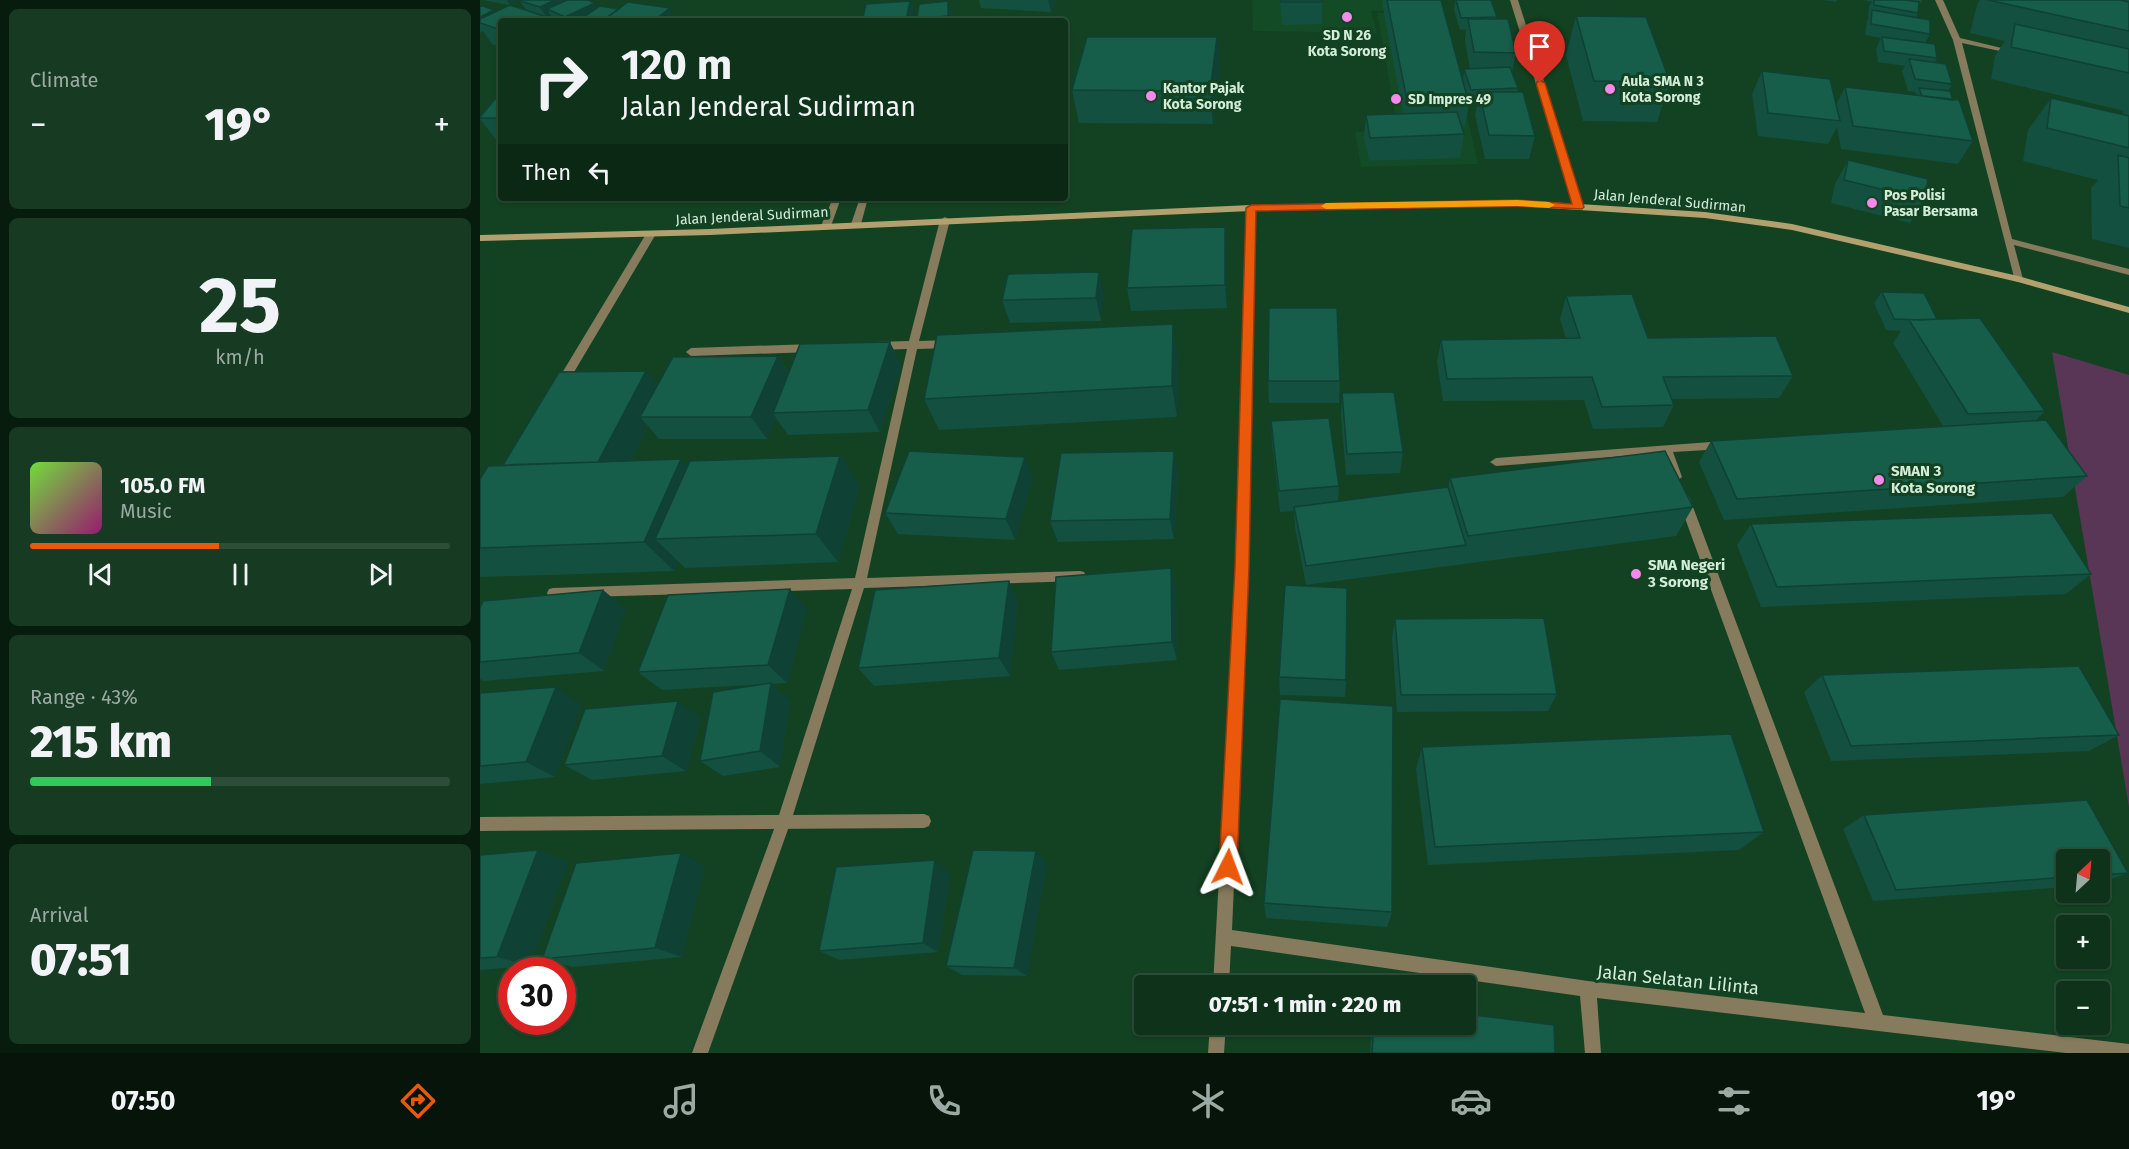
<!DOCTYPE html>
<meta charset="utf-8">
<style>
body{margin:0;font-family:"Fira Sans",sans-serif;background:#173a23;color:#f1f3f6;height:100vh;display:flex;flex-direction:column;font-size:22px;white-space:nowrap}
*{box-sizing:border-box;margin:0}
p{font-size:20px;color:#9baaa2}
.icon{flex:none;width:33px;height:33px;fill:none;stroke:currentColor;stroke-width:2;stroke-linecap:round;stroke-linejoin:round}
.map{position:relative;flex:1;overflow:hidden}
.details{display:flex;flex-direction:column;gap:9px;padding:9px;background:#081c0e;width:480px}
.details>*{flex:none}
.banner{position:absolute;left:18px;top:18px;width:570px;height:183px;border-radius:6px;box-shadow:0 2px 4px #0004,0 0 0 2px #2e4d39;background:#0e321a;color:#f1f3f6;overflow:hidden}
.needle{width:39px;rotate:26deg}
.controls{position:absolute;left:1576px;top:849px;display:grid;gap:12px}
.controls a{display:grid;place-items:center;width:54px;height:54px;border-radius:6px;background:#0e321a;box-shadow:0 2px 4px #0004,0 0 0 2px #2e4d39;font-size:30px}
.speed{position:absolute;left:18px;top:957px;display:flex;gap:12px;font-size:30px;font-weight:700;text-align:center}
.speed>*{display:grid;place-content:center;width:78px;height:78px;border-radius:50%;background:#0e321a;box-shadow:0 2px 4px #0004,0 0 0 2px #2e4d39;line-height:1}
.speed .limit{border:9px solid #d22;background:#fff;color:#111}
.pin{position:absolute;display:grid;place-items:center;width:51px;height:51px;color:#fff;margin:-62px -26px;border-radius:50% 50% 50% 0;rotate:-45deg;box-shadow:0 0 6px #0007}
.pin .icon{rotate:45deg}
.me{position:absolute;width:66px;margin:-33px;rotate:3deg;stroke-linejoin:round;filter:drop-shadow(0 0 4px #0008)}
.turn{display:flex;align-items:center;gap:21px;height:126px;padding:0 24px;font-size:27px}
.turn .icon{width:78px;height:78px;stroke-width:2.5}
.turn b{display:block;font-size:42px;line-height:51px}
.then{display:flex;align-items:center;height:57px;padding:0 24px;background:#0003;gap:12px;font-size:22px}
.big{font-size:45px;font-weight:800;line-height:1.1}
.details .card{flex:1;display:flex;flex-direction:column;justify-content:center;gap:9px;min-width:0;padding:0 21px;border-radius:9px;background:#173a23}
.details .dial{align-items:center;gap:0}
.dial b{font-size:78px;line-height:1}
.song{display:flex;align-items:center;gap:18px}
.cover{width:72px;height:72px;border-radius:9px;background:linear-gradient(135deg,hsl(100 70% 55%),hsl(320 70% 35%))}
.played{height:6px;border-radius:3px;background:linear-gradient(90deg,#ea580c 45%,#2e4d39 45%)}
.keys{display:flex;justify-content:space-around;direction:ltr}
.heat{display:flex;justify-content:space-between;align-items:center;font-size:33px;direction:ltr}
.charge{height:9px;border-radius:4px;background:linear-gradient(90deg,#34c759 43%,#2e4d39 0)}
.trip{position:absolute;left:654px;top:975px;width:342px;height:60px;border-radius:6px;background:#0e321a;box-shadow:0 2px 4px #0004,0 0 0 2px #2e4d39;font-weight:800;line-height:60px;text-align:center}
.tabs{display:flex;height:96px;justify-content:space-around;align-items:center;background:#06140a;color:#9baaa2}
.tabs .icon{width:42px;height:42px}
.tabs .active{color:#ea580c}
.tabs b{font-size:27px;color:#f1f3f6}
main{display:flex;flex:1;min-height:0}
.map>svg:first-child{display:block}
.built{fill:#124b25;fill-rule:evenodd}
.green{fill:#5a3656}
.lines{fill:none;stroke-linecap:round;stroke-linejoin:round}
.service{fill:#867b5c;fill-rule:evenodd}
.minor{fill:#867b5c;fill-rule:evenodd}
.secondary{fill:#b2a06e;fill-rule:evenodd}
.wall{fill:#135040}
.shaded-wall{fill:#0f4134}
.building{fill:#165d4a;stroke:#0f4134;stroke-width:1.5}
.route{fill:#ea580c;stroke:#983908;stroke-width:1.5}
.slow{fill:#f59e0b}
.poi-dot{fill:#f788ec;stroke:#134222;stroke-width:2}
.labels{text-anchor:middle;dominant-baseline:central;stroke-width:6;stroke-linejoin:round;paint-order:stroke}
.far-poi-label{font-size:14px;font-weight:bold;fill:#d4edd9;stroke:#134222;text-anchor:start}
.far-street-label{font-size:14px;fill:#d4edd9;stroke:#134222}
.poi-label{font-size:15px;font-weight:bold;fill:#d4edd9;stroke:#134222;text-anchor:start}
.near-street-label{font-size:18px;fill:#d4edd9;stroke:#134222}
</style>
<main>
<section class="details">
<div class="card"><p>Climate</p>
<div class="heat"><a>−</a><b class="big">19°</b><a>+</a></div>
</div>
<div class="card dial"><b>25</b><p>km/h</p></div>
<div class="card">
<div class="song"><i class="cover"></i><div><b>105.0 FM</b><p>Music</p></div></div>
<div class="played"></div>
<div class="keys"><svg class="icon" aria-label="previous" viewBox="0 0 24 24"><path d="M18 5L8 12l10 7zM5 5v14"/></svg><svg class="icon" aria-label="pause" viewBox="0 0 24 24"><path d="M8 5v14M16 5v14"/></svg><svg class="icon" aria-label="next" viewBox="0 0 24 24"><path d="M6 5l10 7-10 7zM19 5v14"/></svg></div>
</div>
<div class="card"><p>Range · 43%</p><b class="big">215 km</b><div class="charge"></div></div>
<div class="card"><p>Arrival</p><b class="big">07:51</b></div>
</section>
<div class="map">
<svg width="1649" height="1053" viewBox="0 0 1649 1053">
<rect width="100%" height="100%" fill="#134222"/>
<!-- built -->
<path class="built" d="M772,0H902L904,9H962L891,11L897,33L773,31Z
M963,12L998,164L881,167L875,132L918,130L897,13ZM885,138L980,157L889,161Z"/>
<!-- green -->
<path class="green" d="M1572,352L1649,375V807Z"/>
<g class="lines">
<!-- service -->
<path class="service" d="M353,198H361L351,226L349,228H343L341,226Z
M304,814L309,816L311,821L228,1053H212L297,821L299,816Z"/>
<!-- minor -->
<path class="minor" d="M1030,0H1038L1104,207L1102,209H1096L1094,207Z
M1455,0H1463L1480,38L1538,52L1534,54L1482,43L1532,239L1649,269V275L1534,245L1543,279L1538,282L1535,281L1473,40Z
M380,198H388L381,224L376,227L371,224Z
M771,205L776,208L768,567L752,930L1108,981L1385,1013L1198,499L1200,496H1208L1210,499L1403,1015L1649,1044V1053H1586L1117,998L1121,1053H1105L1100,996L751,946L749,986H733L756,567L766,208Z
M465,217L470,220L439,341L471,340L476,344L471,348L437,349L387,578L600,571L604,572L606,576L604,580L600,581L384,588L313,815L444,814L449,816L451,821L449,826L444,828L0,831V817L299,815L372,589L73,598L69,597L67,593L69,589L73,588L375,578L427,349L395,350L390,346L395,342L429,341L460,220Z
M171,231L176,234L84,389H76L75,386L76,383L166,234Z
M333,344L338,348L333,352L211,356L206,352L211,348Z
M1244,441L1250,445L1244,449L1193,452L1202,477L1196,482L1190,477L1182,453L1016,466L1010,462L1016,458Z
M730,1024H746L744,1053H728Z"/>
<!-- secondary -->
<path class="secondary" d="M1037,200L1225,212L1312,224L1538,276L1649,307V313L1538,282L1312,230L1225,218L1037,206L771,211L230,235L0,241V235L230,229L771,205Z"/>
</g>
<!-- wall -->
<path class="wall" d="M3,0H38L30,5L46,10L40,1L42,0H84L85,1L118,7L197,21H21V47L12,44L3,31L0,33V5L16,12L29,5Z
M499,0H578L571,12L501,8Z
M800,0H842V24L802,25Z
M902,0H961L989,104L985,127H981L984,134L980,158L889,161L884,138L886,115L923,113L904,14V9H903Z
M975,0H1011L1017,17V19L1036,53L1032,72L1038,88L1037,92L1055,136L1049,159H1005L995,115L998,101H989L983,81L984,69H990L985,41L986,29L980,30L974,10Z
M1343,0H1357L1356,2Z
M1382,0H1442L1439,6L1438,13L1436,18L1450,34L1445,43L1457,58L1455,62L1472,84L1468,91L1493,141L1478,164L1361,149L1357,127L1348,144L1278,136L1272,94L1282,71L1356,105L1365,87L1435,95L1436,92L1428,91L1422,71L1425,66L1398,62L1396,49L1401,38L1385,35L1387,22L1389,17H1388L1389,6L1392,2Z
M1500,0H1649V248L1612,239L1611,188L1618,180L1543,161L1548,130L1571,98L1642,115L1644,111L1511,79L1515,56L1525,41L1490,33L1497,5Z
M468,1L472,13V21H438L437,19Z
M1096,16L1190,82L1177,122L1103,121L1086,55Z
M737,37L740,70L733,124L599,123L592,90Z
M21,92V146L0,119V117Z
M1368,160L1445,200L1430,223L1351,203L1355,184Z
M745,227L747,250V308L651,311L647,288Z
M1402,292L1457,319L1565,411L1556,420L1607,476L1583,497L1244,520L1219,462L1231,441L1463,426L1413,343L1421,331L1406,330L1394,303Z
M624,295L621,321L530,323L522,300Z
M1086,296L1168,338L1313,376L1299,398L1191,399L1194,405L1183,427L1113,429L1104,400L963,401L957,362L961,340L1086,339L1080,319Z
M298,356L309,373L421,365L400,432L308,435L296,418L287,439H179L168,426L151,461L207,467L360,456L380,486L358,562L205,568L198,561L194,571L0,577V479L23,465L178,384Z
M698,356L697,417L459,430L444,399Z
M788,381H860L859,403H789Z
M862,393L923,452L920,473L866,475L861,415Z
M791,421L859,486L858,501L968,487L970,478L1213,507L1196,536L826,585L815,528L814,511L800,512L792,443Z
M545,457L553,478L535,540L418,534L405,513Z
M698,473L694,539L578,542L570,521Z
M1271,524L1611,574L1586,594L1281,607L1257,545Z
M696,587L697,660L579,670L571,652Z
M538,601L530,676L394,686L378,668Z
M0,608L146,609L124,671L4,681L0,679Z
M327,609L307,683L291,684L310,700L300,767L243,776L220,761L288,684L182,690L158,672Z
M915,619L1077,694L1068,711L917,712L912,638Z
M1342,675L1639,735L1609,751L1351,761L1324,692Z
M799,677L866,680L865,697L800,695Z
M0,693L102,704L75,777L0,784Z
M221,717L206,771L112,780L84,765Z
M942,747L1284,832L1259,850L948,865L936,769Z
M1607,800L1648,873L1620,883V860H1587V887L1393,901L1363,829L1384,815Z
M58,850L88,863L50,966L0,970V855Z
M556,851L567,864L547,976L482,975L466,966Z
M225,866L202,957L93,967L62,959Z
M470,873L458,952L360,960L339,951Z
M784,903L912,912L907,927L786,918Z
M892,1024H986L1075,1053H890Z"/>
<!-- shaded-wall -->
<path class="shaded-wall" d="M27,0H38L30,5Z
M75,0H84L89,8L67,9L72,17L68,19L60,7Z
M568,0H578L571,12Z
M430,1L434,13L432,21H426Z
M468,1L472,13V21H469L468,16Z
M115,3L122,15L108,21H87L85,17Z
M190,8L197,21H173Z
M14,10L22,21L0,23V17Z
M737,37L740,70L733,124L730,91Z
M745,227L747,250V308L745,285Z
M619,272L624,295L621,321L616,298Z
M693,324L698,356L697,417L692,386Z
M410,342L421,365L400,432L388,410Z
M298,356L312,378L293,413L296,418L287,439L271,417Z
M166,371L185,393L160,417L168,426L137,489L115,468Z
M694,451L698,473L694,539L690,519Z
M360,456L380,486L358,562L336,534Z
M545,457L553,478L535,540L526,519Z
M201,459L227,490L175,539L198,561L194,571L164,542Z
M691,568L696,587L697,660L692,642Z
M529,581L538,601L530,676L519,658Z
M310,589L327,609L307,683L288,665Z
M123,590L146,609L124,671L99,653Z
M291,683L310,700L300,767L280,751Z
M76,687L102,704L75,777L46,762Z
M198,701L221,717L206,771L182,756Z
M58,850L88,863L50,966L17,957Z
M556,851L567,864L547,976L534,968Z
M201,853L225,866L202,957L175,948Z
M455,860L470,873L458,952L443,943Z"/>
<!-- building -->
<path class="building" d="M42,0H75L60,7L40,1Z
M87,0H108L115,3L85,17L67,9Z
M801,0H842V2H801Z
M907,0H961L989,104L928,105Z
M976,0H1011L1017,17L981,18Z
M1394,0H1425L1439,2L1438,13L1394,5Z
M1508,0H1640L1649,2V31Z
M430,1L426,21H382L386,4Z
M468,1V16L437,19L439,4Z
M148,2L190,8L173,21H122Z
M0,5L14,10L0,17Z
M30,5L79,21H21V30L0,23V19Z
M120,6L139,9L122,21H98Z
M1392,10L1450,20V34L1391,24Z
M1096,16L1166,17L1190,82L1114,81Z
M208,18L225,21H204Z
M988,19H1028L1036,53L994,52Z
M1535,24L1649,49V73L1531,47Z
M607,37H737L730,91L592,90Z
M1402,37L1455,44L1457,58L1404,51Z
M1429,59L1466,64L1472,84L1435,79Z
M1030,67L1038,88L991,90L984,69Z
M1282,71L1350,79L1360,121L1288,113Z
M1365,87L1479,100L1493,141L1373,126Z
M1439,88L1470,91L1473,100L1442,96Z
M21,92V118H0V117Z
M999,92H1043L1055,136L1009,135Z
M1571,98L1649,116V148L1567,128Z
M977,112L984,134L890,138L886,115Z
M1638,155L1649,158V208L1640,206Z
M1368,160L1448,179L1445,200L1364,180Z
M745,227V285L647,288L652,229Z
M619,272L616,298L522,300L528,274Z
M1402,292L1444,293L1457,319L1441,320L1414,319Z
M1152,294L1168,338L1296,336L1313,376L1183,377L1194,405L1122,407L1112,377L967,379L961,340L1100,338L1086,296Z
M789,308H857L860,381H788Z
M1500,318L1565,411L1488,414L1429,320Z
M693,324L692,386L444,399L457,335Z
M410,342L388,410L293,413L320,344Z
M298,356L271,417H160L193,357Z
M166,371L118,462L23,465L79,372Z
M914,392L923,452L867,454L862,393Z
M849,418L859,486L799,491L791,421Z
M1566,420L1607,476L1257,499L1231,441Z
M429,451L545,457L526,519L405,513Z
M694,451L690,519L570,521L581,453Z
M1185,451L1213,507L988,536L970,478Z
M360,456L336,534L175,539L210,461Z
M201,459L164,542L0,548V479L8,466Z
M968,487L986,545L826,566L814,507Z
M1572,513L1611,574L1297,587L1271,524Z
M691,568L692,642L571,652L576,577Z
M529,581L519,658L378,668L395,590Z
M805,585L867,588L866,680L799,677Z
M310,589L288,665L158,672L188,595Z
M123,590L99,653L0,662V608L3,601Z
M1064,618L1077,694L921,695L915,619Z
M1599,666L1639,735L1371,746L1342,675Z
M291,683L280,751L220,761L233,692Z
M76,687L46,762L0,766V693Z
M800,699L913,706L912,912L784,903Z
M198,701L182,756L84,765L105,709Z
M1251,734L1284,832L955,847L942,747Z
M1607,800L1648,873L1620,875V860H1587V877L1416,890L1384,815Z
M58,850L17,957L0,958V855Z
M493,850L556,851L534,968L466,966Z
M201,853L175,948L62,959L96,863Z
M455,860L443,943L339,951L356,867Z
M986,1014L1074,1025L1075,1053H892L894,1024H986Z"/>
<!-- route -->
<path class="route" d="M1060,80L1065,83L1104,207L1102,209L1037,206L776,211L769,567L757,867L754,873L748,876L742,873L739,867L755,567L766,208L771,205L1037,200L1092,204L1056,83Z"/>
<!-- slow -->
<path class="slow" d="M1037,200L1069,202L1075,205L1069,208L1037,206L846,209L841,206L846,203Z"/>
<!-- markers -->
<g class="poi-dot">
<circle cx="867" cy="17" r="6"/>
<circle cx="1130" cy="89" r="6"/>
<circle cx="671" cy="96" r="6"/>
<circle cx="916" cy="99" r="6"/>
<circle cx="1392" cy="203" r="6"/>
<circle cx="1399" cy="480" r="6"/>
<circle cx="1156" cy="574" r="6"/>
</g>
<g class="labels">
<!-- far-poi labels -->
<g class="far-poi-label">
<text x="867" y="35" text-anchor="middle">SD N 26<tspan x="867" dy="16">Kota Sorong</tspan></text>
<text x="1142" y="81">Aula SMA N 3<tspan x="1142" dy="16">Kota Sorong</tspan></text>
<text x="683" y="88">Kantor Pajak<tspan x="683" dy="16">Kota Sorong</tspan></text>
<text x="928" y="99">SD Impres 49</text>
<text x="1404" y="195">Pos Polisi<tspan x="1404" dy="16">Pasar Bersama</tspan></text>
</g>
<!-- far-street labels -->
<g class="far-street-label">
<text transform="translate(1190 201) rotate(5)">Jalan Jenderal Sudirman</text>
<text transform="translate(272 216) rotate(-3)">Jalan Jenderal Sudirman</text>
</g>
<!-- poi labels -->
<g class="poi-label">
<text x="1411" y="471">SMAN 3<tspan x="1411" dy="17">Kota Sorong</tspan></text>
<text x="1168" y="565">SMA Negeri<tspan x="1168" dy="17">3 Sorong</tspan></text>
</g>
<!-- near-street labels -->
<g class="near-street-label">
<text transform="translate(1198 980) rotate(6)">Jalan Selatan Lilinta</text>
</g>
</g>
</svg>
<div class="controls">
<a><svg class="needle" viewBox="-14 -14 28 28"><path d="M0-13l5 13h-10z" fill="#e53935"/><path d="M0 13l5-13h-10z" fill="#9baaa2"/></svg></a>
<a>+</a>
<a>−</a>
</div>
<div class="speed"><div class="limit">30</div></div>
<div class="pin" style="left:1060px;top:83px;background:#d93025"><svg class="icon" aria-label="arrive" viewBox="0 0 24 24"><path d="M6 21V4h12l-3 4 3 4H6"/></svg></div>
<svg class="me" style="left:748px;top:867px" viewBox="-20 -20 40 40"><path d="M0-17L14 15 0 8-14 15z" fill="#ea580c" stroke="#fff" stroke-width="4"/></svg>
<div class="trip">07:51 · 1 min · 220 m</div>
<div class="banner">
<div class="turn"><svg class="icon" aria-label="right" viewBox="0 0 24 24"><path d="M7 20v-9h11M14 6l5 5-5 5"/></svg><div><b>120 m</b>Jalan Jenderal Sudirman</div></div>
<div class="then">Then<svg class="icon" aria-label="left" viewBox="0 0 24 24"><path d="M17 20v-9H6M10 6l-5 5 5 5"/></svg></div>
</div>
</div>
</main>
<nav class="tabs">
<b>07:50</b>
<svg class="icon active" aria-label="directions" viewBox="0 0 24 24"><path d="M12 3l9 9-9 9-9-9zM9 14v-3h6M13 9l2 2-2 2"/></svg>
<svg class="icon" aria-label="music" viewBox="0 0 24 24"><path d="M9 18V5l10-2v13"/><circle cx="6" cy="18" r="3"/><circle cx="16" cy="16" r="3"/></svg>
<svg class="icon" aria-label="phone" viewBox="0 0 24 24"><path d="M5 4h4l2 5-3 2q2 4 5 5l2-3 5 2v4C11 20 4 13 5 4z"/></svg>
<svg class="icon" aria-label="climate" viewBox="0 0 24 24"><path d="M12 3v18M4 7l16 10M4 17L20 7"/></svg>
<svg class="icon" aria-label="car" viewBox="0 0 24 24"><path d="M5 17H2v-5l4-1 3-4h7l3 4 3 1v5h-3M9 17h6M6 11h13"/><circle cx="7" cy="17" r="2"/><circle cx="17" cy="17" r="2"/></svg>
<svg class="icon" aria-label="filters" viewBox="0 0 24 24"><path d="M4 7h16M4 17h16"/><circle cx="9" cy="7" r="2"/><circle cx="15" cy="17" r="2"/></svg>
<b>19°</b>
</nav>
